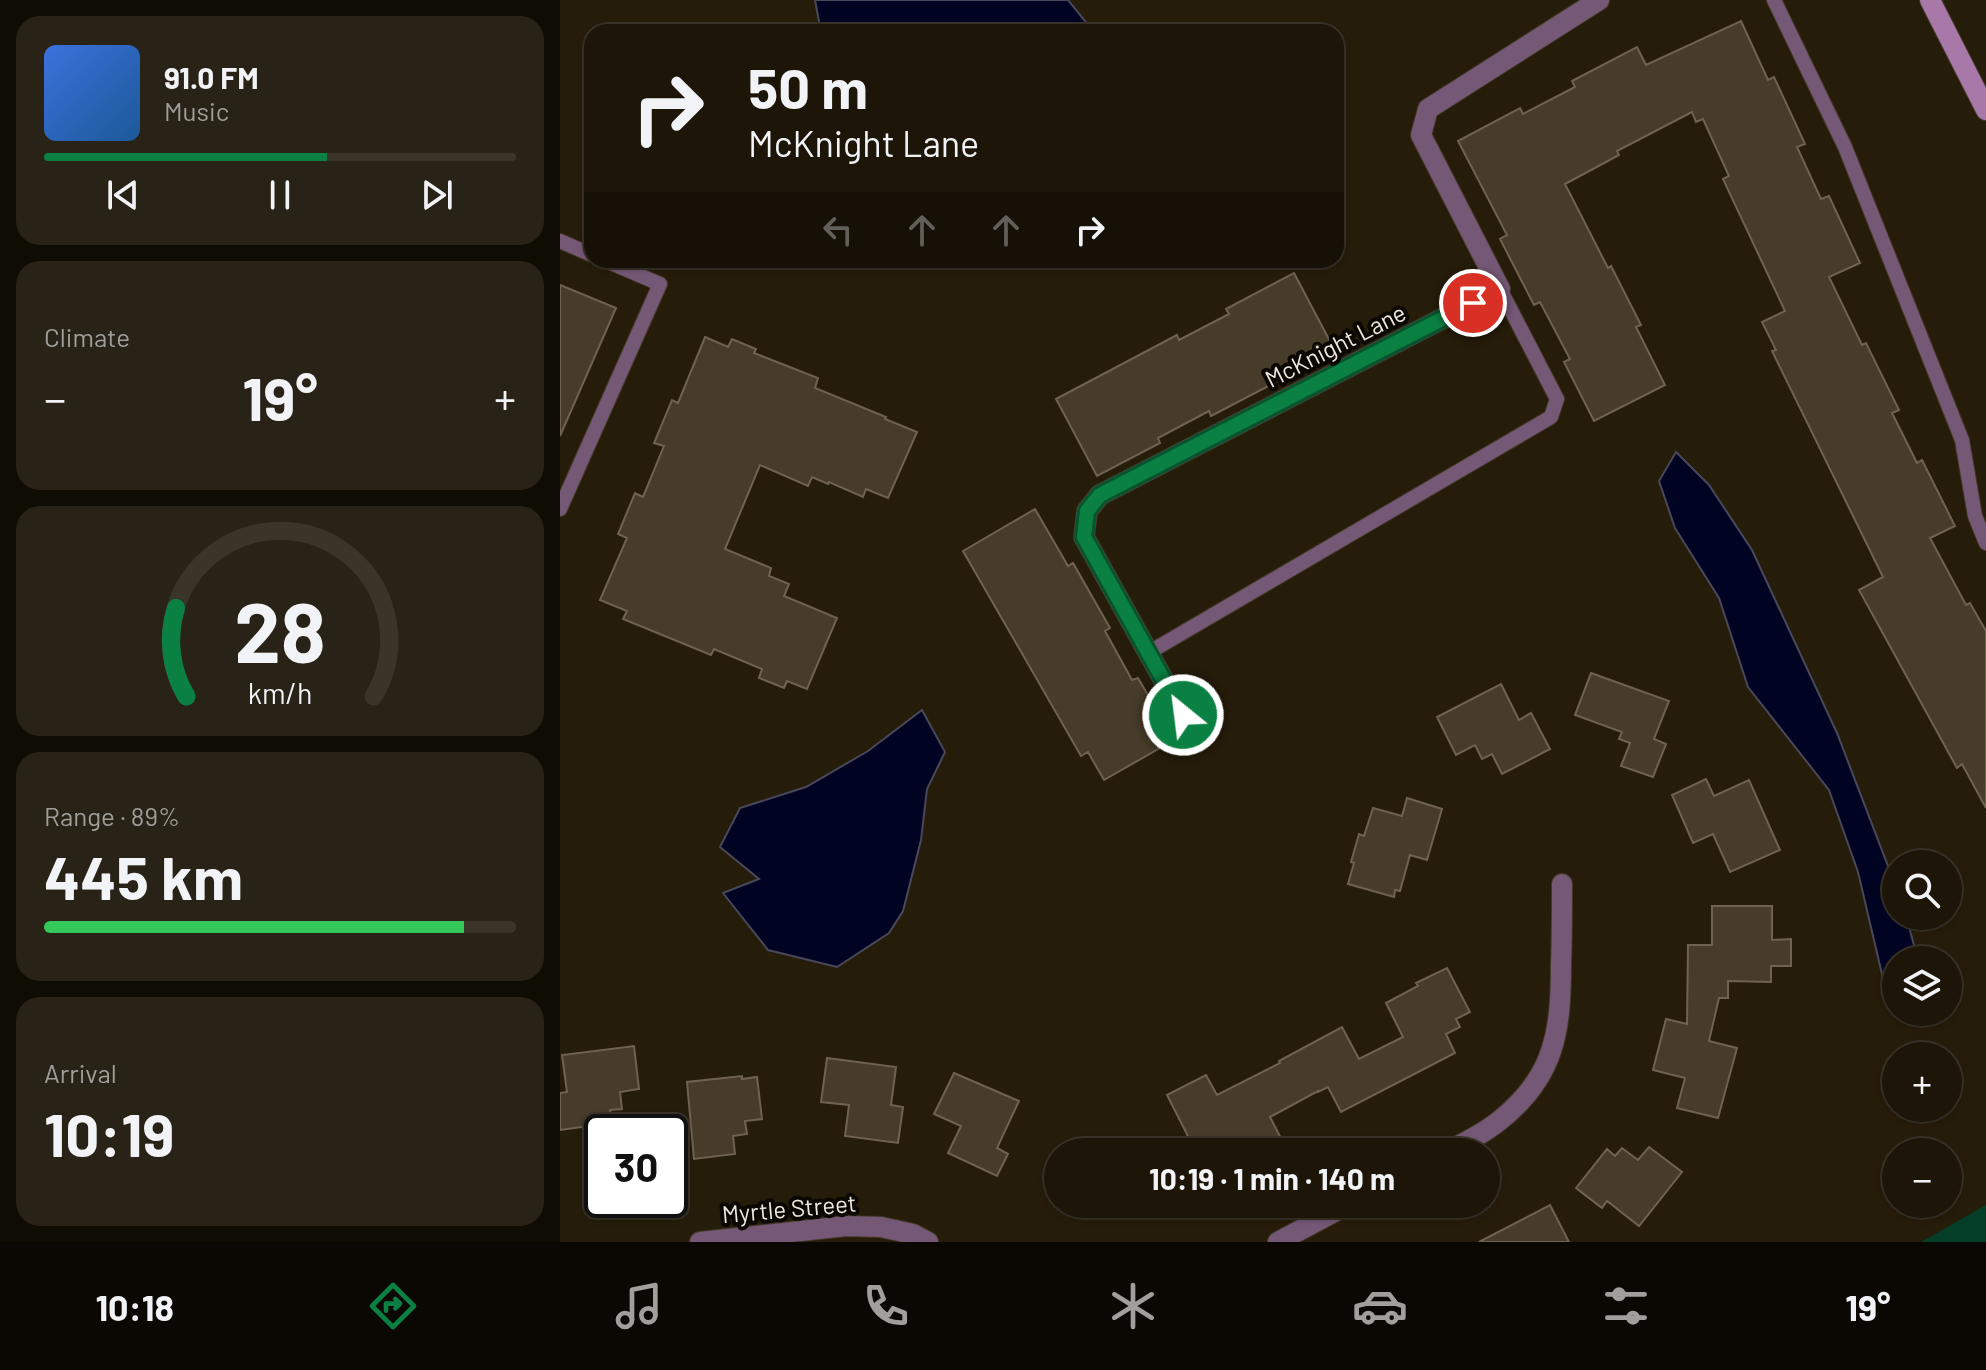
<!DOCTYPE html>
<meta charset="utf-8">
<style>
body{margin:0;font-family:Barlow,sans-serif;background:#292216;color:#f1f3f6;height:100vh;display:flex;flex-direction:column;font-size:30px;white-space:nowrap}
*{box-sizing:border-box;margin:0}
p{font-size:26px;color:#a09f9c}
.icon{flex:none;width:44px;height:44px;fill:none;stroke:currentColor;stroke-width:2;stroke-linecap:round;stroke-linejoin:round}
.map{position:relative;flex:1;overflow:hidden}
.drawer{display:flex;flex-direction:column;gap:16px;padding:16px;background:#0f0c04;width:560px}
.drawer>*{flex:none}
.top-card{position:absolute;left:24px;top:24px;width:760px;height:244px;border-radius:24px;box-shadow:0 2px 6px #0004,0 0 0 2px #3a3429;background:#1c1508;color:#f1f3f6;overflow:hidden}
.controls{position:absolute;left:1322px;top:850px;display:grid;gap:16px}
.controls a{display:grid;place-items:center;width:80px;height:80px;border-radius:50%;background:#1c1508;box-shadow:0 2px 6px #0004,0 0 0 2px #3a3429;font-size:40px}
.speed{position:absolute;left:24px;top:1114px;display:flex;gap:16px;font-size:40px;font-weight:700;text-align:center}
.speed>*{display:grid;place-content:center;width:104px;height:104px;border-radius:50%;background:#1c1508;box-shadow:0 2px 6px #0004,0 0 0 2px #3a3429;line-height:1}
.speed .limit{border:4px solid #111;border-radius:12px;background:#fff;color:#111}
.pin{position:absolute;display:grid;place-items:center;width:68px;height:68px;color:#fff;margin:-34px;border:4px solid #fff;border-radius:50%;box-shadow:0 2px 8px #0007}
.me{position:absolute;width:88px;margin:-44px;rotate:331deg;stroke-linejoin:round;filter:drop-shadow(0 0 6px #0008)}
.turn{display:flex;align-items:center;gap:28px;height:168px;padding:0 32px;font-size:36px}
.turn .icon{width:104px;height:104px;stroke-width:2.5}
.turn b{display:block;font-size:56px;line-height:68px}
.lanes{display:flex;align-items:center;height:76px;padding:0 32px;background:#0003;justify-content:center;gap:40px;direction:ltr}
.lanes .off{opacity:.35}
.big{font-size:60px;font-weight:700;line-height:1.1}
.drawer .card{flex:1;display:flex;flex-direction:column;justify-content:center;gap:12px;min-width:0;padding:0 28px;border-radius:24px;background:#292216}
.drawer .dial{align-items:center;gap:0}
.dial svg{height:208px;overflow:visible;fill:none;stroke:#3a3429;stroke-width:7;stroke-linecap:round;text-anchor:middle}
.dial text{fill:#f1f3f6;stroke:none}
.song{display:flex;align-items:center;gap:24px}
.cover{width:96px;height:96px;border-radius:12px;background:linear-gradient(135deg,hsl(220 70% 55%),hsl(210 70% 35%))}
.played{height:8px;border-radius:4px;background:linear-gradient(90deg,#0b8043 60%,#3a3429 60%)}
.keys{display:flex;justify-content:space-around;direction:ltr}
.heat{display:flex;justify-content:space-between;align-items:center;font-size:44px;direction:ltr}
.charge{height:12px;border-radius:6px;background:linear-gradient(90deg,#34c759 89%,#3a3429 0)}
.trip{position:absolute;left:484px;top:1138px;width:456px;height:80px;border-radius:40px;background:#1c1508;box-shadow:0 2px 6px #0004,0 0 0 2px #3a3429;font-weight:700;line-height:80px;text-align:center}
.tabs{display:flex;height:128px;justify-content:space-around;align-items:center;background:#0b0803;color:#a09f9c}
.tabs .icon{width:56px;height:56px}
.tabs .on{color:#0b8043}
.tabs b{font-size:36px;color:#f1f3f6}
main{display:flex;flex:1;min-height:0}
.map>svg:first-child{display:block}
.green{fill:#053e26}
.water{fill:#000422;stroke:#48485a;stroke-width:2}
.building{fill:#473c29;stroke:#6f634f;stroke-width:2}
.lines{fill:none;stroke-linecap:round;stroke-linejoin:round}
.lane-casing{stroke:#423928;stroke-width:16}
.street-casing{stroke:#423928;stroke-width:22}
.secondary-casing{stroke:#423928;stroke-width:22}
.lane{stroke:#755876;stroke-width:14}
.street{stroke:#755876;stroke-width:20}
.secondary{stroke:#a878a8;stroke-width:20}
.route-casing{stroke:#07532c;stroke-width:20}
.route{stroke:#0b8043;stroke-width:14}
.labels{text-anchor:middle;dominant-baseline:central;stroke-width:8;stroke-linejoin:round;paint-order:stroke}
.street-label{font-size:24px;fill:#efe8dd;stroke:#0b0702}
</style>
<main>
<section class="drawer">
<div class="card">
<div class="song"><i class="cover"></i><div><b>91.0 FM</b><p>Music</p></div></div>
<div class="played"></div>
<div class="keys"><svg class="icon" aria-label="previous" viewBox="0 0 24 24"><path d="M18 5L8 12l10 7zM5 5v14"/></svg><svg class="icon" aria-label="pause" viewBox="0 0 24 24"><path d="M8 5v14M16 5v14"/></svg><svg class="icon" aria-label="next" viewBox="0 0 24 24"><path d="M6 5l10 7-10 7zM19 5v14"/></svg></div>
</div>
<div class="card"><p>Climate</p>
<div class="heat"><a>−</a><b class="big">19°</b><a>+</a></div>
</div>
<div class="card dial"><svg viewBox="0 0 100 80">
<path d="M14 69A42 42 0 1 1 86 69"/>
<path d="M14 69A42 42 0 0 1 10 35" stroke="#0b8043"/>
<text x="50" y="56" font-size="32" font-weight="700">28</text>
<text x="50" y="72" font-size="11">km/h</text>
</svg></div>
<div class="card"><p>Range · 89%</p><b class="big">445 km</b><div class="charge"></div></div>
<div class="card"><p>Arrival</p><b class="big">10:19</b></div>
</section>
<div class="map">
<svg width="1426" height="1242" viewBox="0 0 1426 1242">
<rect width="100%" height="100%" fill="#261c0a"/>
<!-- green -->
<path class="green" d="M1426,1205V1242H1361Z"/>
<!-- water -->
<path class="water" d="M255,0H508L534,32H261Z
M1116,452L1149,485L1192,550L1277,733L1336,887V916H1346L1358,960H1336V1007L1329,1004L1298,872L1269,790L1188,687L1159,598L1115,528L1099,481Z
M362,710L385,752L367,789L361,840L343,911L329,933L277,967L208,950L163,893L199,879L160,847L180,808L246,787L308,751Z"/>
<!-- building -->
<path class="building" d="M1181,21L1208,80L1214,77L1245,144L1237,147L1261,199L1269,196L1300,263L1269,277L1302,345L1306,343L1339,410L1332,413L1357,463L1362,460L1395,526L1370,538L1406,605L1410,603L1426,631V808L1402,764L1397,768L1299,590L1323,577L1212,351L1216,350L1202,322L1225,311L1163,179L1169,176L1143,119L1136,122L1132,112L1057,151L1059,155L1005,184L1048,268L1051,266L1081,325L1076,327L1105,385L1034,421L1004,362L1010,359L980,302L974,305L940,239L947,235L898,141L960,108L963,114L1015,87L1012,81L1077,47L1086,65Z
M734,273L772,345L713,376L716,382L651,416L649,411L598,438L600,443L537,476L496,399L617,335L619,340L669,314L666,309Z
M0,285L56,308L0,436Z
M145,337L168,347L172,339L196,349L194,353L258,378L255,388L326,417L325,419L357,432L328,498L306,489L303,497L269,482L268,484L252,477L248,486L200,465L165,549L211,568L209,576L229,584L224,596L277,618L247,689L227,681L224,688L199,678L202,669L154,649L151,655L63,619L67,611L40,600L67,538L58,534L75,493L83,497L104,446L94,443L112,400L118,403Z
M475,509L508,566L513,563L550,628L545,631L572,680L578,678L614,740L544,780L528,752L521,756L403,551Z
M1031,673L1109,701L1094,739L1106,744L1093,777L1061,766L1070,743L1059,739L1062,732L1015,715Z
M941,684L959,720L971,713L990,749L942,774L932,754L922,759L915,745L896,755L877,717Z
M1146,779L1154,796L1189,780L1220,850L1170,872L1153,834L1133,843L1112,795Z
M847,798L882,809L867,860L850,855L840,891L835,890L834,897L788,884L794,863L791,862L799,834L804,836L813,808L842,816Z
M1152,906H1212V940L1231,939V966H1211V982L1168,981V998H1159L1149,1041L1177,1048L1158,1118L1117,1108L1125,1078L1093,1070L1106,1019L1127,1024L1128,945H1152Z
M887,968L910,1012L896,1019L900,1027L886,1034L895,1053L781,1112L768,1087L758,1092V1091L710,1117L728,1152H666L662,1143L644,1152H636L607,1095L646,1075L657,1095L720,1063L719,1061L782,1027L799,1059L843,1037L826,1003L858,986L856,983Z
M74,1046L79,1089L60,1092L62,1109L50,1110L52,1123L0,1130V1093L7,1092L2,1055Z
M267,1058L336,1067L331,1105L343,1107L338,1143L285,1136L289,1105L261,1102Z
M394,1073L459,1101L437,1148L448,1154L437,1176L388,1153L401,1126L374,1114Z
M182,1076V1079L197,1077L202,1119L185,1121L187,1134L173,1136L175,1154L134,1159L127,1082Z
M1089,1147L1122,1172L1079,1226L1047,1201L1042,1208L1016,1188L1047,1149L1055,1156L1062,1148L1078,1160Z
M990,1205L1009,1242H919Z"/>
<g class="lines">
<!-- lane casing -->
<g class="lane-casing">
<path id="lane" d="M1214,0L1285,147L1402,440L1415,516L1426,543
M0,241L32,255
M0,509L100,284L44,260
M588,653L991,417L997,399L940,289"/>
</g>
<!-- street casing -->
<g class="street-casing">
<path id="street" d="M623,715L524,537L527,511L540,495L940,289L861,135L868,109L1039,0
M886,1152C904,1143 923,1134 939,1121C995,1077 1001,1031 1001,964C1002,937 1002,910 1002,884
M140,1242L286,1226L321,1227L353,1234L368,1242
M718,1242L789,1204"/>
</g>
<!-- secondary casing -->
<g class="secondary-casing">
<path id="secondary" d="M1370,0L1426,110"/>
</g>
<!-- lane -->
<use href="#lane" class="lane"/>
<!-- street -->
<use href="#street" class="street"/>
<!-- secondary -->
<use href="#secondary" class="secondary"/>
</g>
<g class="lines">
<!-- route casing -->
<g class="route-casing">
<path id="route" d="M623,715L524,537L527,511L540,495L913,303"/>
</g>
<!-- route -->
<use href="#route" class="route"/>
</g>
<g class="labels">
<!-- street labels -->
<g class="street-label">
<text transform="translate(775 345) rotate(-27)">McKnight Lane</text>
<text transform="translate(229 1208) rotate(-5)">Myrtle Street</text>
</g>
</g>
</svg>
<div class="controls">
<a><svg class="icon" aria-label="search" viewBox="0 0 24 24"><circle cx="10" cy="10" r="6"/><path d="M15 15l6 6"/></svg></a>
<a><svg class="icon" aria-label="layers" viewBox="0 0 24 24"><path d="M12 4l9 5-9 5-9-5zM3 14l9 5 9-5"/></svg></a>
<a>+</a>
<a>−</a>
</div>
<div class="speed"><div class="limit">30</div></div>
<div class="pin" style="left:913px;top:303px;background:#d93025"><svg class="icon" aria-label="arrive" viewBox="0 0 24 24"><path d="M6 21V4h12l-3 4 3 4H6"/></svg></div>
<svg class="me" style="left:623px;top:715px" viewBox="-20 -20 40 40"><circle r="17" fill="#0b8043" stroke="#fff" stroke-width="3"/><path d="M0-11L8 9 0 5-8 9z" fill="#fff"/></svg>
<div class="trip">10:19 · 1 min · 140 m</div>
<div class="top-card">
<div class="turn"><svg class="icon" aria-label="right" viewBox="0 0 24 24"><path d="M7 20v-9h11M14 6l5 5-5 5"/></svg><div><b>50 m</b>McKnight Lane</div></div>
<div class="lanes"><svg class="icon off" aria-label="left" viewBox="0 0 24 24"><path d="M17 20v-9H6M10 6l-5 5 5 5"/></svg><svg class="icon off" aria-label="ahead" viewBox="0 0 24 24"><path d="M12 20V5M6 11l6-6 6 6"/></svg><svg class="icon off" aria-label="ahead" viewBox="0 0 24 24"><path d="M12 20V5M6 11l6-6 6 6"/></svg><svg class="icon" aria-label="right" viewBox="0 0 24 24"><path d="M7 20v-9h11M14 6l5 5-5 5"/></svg></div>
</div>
</div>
</main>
<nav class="tabs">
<b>10:18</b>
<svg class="icon on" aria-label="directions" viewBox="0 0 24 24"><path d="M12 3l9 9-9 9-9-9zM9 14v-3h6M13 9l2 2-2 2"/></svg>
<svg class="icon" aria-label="music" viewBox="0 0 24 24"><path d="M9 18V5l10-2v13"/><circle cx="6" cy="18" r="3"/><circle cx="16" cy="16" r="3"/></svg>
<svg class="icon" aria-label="phone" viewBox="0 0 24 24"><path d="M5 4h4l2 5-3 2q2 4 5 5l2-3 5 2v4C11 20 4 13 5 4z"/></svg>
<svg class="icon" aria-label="climate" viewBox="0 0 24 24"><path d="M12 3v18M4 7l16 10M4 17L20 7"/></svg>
<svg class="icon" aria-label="car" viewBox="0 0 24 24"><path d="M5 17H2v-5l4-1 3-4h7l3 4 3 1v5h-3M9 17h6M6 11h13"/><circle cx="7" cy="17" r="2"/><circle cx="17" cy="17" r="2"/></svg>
<svg class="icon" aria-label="filters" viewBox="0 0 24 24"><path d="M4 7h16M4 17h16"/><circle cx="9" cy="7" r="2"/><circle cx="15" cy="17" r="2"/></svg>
<b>19°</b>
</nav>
